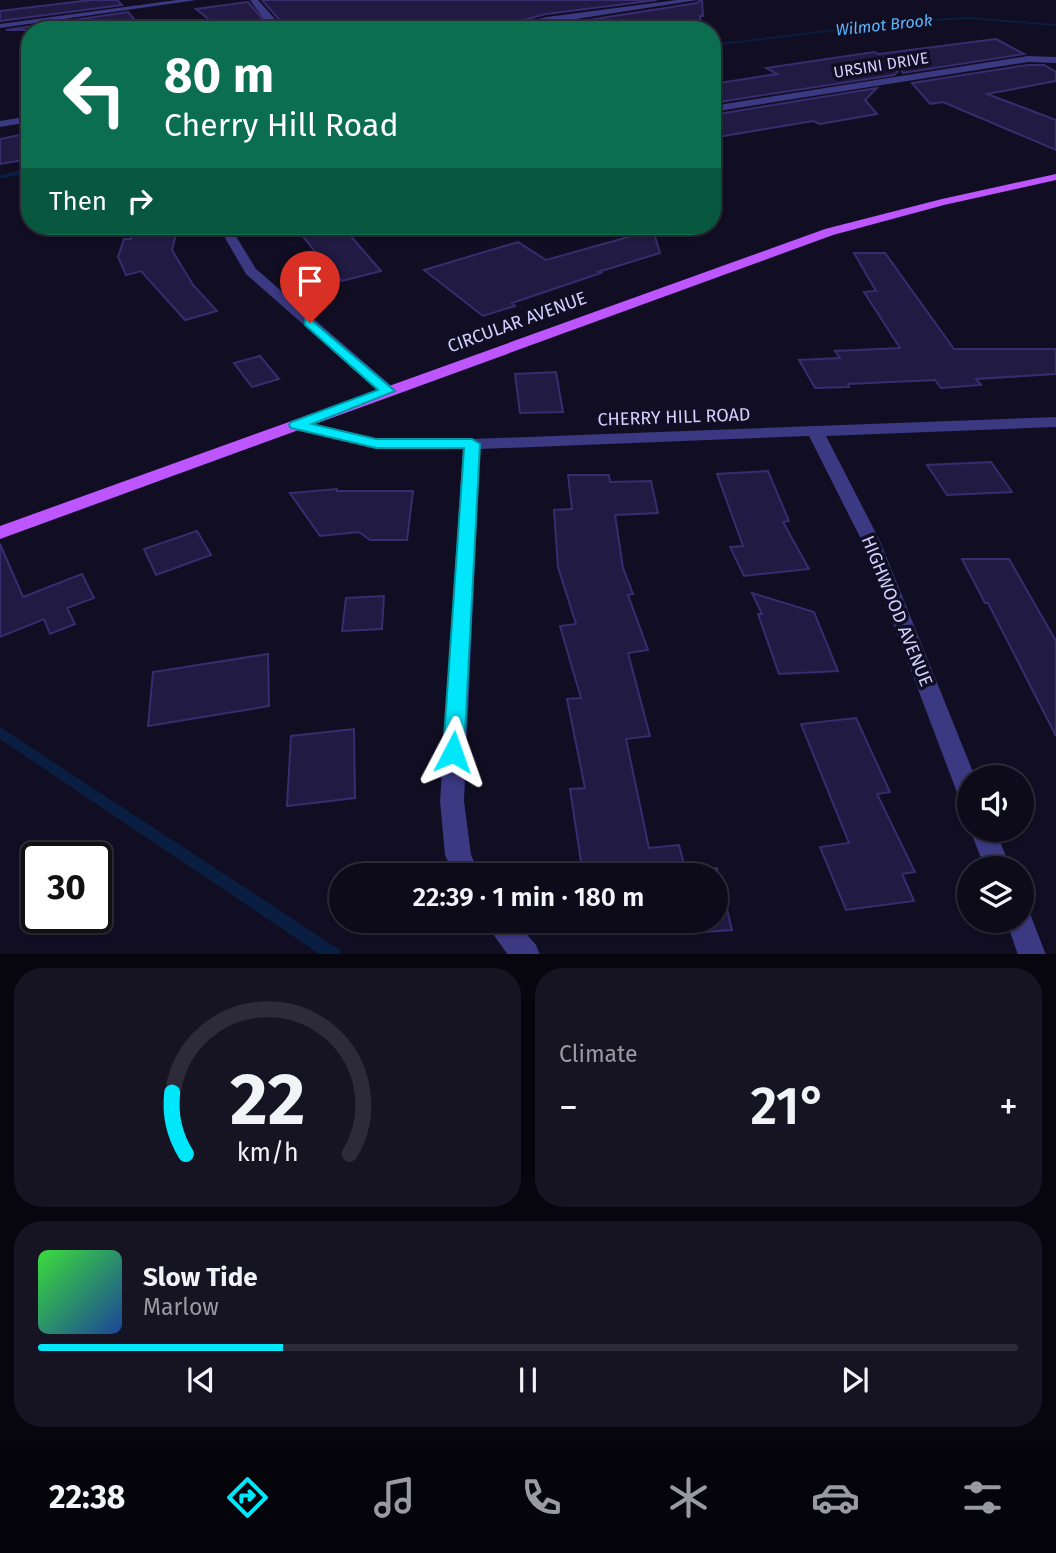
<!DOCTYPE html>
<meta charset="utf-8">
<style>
body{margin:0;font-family:"Fira Sans",sans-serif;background:#161323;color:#f1f3f6;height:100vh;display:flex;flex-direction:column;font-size:26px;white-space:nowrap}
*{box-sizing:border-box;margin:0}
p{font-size:23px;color:#9a9aa2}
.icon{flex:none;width:38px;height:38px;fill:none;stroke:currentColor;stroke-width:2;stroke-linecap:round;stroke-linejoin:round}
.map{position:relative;height:954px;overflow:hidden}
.details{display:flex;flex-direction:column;gap:14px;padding:14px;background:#07060e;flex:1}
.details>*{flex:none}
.top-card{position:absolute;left:21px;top:21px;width:700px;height:214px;border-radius:28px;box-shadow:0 2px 5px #0004,0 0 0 2px #2d2b39;background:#0b6e4f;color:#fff;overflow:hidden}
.controls{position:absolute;left:957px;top:765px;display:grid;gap:14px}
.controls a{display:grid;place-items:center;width:77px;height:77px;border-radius:50%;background:#0d0a1a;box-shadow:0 2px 5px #0004,0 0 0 2px #2d2b39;font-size:35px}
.speed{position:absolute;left:21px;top:842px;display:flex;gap:14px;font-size:35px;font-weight:700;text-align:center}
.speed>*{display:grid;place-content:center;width:91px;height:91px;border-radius:50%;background:#0d0a1a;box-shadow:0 2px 5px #0004,0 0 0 2px #2d2b39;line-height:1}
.speed .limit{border:4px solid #111;border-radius:10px;background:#fff;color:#111}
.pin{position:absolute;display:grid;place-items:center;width:60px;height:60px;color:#fff;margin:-72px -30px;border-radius:50% 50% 50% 0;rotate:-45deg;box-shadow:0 0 7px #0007}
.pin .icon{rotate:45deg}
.me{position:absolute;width:77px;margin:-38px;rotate:4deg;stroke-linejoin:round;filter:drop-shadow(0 0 5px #0008)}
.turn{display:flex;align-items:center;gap:24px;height:147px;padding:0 28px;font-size:32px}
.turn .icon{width:91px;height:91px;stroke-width:2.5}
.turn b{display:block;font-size:49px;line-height:60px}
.then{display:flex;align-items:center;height:66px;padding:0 28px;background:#0003;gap:14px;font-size:26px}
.big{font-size:52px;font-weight:600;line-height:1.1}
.details .tile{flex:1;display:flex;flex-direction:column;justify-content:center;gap:10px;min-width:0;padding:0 24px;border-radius:28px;background:#161323}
.details .dial{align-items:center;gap:0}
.dial svg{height:182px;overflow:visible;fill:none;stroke:#2d2b39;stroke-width:7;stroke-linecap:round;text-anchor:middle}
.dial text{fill:#f1f3f6;stroke:none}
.song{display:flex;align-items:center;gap:21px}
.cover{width:84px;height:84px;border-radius:10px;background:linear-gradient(135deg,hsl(120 70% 55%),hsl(220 70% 35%))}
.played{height:7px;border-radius:4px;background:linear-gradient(90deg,#00e6fa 25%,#2d2b39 25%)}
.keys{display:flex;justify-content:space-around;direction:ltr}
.heat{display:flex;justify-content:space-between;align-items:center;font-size:38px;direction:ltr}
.details .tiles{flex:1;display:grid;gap:14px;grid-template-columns:1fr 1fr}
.tile:last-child{grid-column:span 2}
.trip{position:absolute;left:329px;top:863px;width:399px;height:70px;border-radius:35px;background:#0d0a1a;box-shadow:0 2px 5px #0004,0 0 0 2px #2d2b39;font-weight:600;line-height:70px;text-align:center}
.tabs{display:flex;height:112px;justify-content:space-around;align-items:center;background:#05040a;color:#9a9aa2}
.tabs .icon{width:49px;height:49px}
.tabs .current{color:#00e6fa}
.tabs b{font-size:32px;color:#f1f3f6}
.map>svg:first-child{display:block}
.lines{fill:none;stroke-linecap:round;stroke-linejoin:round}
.stream{fill:#091e40;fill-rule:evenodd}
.building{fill:#211a43;stroke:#382c6f;stroke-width:2}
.minor{fill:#3a3982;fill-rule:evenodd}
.major{fill:#bd56ff;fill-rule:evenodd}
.route{fill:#00e6fa;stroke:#0096a2;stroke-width:2}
.labels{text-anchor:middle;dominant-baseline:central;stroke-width:7;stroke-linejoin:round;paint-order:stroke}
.far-water-label{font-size:16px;font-style:italic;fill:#5db7ff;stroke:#110e23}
.far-street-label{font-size:16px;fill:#d4cfff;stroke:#110e23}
.street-label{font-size:18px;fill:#d4cfff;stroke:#110e23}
</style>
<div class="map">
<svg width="1056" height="955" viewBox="0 0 1056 955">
<rect width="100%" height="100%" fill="#110e23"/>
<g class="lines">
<!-- stream -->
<path class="stream" d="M970,17L1056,24V26L970,19L910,22L712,46V44L910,20Z
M30,168V172L0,179V175Z
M0,727L340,950L342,955H321L0,739Z"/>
</g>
<!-- building -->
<path class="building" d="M117,0L122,5L0,21V11L91,0Z
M262,0H657L546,14L487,30H288Z
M700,0H702L703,16H700L701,24L658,30L643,25L609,30H525L697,3Z
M248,2L272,30H222L196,9Z
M128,12L143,30H6Z
M996,39L1024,54L903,73L900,69L894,75L712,103V84L777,74L766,68L874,52L879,54Z
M1028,65H1044L1056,72V81L987,94L1056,120V150L943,102L930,104L912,83Z
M877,88L865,100L877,114L820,124L813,121L712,138V115Z
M30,133V159L0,164V139Z
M135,226H178L172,250L193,285L217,311L185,320L141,271L126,275L118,257L124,239H131Z
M295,226H342L381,271L342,281L326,266Z
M653,230L660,253L598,272L601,273L512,303L515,306L483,316L424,270L518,242L546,260Z
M854,253H885L954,349H1056V374L976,379L981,385L941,388L935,380L848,384L849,387L815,388L799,360L840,358L835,351L900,348L864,292L876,291Z
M260,356L279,379L252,387L234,363Z
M556,372L563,412L520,413L515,374Z
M991,462L1012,492L947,495L927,465Z
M768,471L789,521L783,522L809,569L744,576L730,547L743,546L717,474Z
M568,475H609L610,482L651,481L658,513L615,515L623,568L633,594L628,595L648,650L628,653L650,736L626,739L649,848L679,845L686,872L583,875L570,789L585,788L567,699L581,698L560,626L576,624L558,567L554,510L572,509Z
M337,489V491H413L407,540H370L359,532L320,536L290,493Z
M197,531L211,555L156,575L144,549Z
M0,544L23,597L82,574L94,598L67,608L75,624L50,634L44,619L0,637Z
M962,559H1009L1056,641V736L988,603H985Z
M752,593L814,612L838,671L779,674L758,614H762Z
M384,596L382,629L342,631L346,598Z
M268,654L269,706L148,726L153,672Z
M856,718L890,792L877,794L915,872L902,874L914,901L846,910L820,847L849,843L801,724Z
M354,729L355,798L287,806L291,736Z
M717,868L732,930L704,932L701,920H716V875H691L690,870Z"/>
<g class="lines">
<!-- minor -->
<path class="minor" d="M177,0H197L0,28V24Z
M250,0H258L285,30H276L265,21Z
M677,0H697L506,30H489L547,17Z
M1028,56L1056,57V63L1028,62L712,112V106Z
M30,116V122L0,127V121Z
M229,226H241L237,238L256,269L394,388L396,391L394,394H382L246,274L225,238Z
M1056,417V427L826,436L880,541L975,777H970V805L961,802L958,795L862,541L809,436L480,449L464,801L471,855L480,875H454L445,855L440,801L463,449L376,448L290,428L288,425L296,420L376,438L472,439Z
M970,830H995L1011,868H985Z
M1022,908L1029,911L1046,955H1018L1006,920H1022Z
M483,920H514L536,945L540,955H508Z"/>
<!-- major -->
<path class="major" d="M1056,174V180L944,205L833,235L0,539V526L825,229L942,199Z"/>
</g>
<!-- route -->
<path class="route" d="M310,319L395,391L312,424L376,439H472L480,444L464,752L461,758L453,761L446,758L443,752L464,448H376L291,428L289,425L291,422L378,390L305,325V320Z"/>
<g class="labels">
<!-- far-water labels -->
<g class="far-water-label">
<text transform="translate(884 25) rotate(-6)">Wilmot Brook</text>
</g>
<!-- far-street labels -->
<g class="far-street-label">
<text transform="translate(881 65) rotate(-9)">URSINI DRIVE</text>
</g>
<!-- street labels -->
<g class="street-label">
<text transform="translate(517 322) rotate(-20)">CIRCULAR AVENUE</text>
<text transform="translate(674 417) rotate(-2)">CHERRY HILL ROAD</text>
<text transform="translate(897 611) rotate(68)">HIGHWOOD AVENUE</text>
</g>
</g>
</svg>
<div class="controls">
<a><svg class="icon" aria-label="sound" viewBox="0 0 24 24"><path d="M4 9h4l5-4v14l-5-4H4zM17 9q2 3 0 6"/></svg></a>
<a><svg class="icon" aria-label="layers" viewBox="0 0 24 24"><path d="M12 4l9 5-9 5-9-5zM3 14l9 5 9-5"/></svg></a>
</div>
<div class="speed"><div class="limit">30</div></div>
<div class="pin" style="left:310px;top:323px;background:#d93025"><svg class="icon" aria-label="arrive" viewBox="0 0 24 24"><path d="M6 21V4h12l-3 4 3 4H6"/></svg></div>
<svg class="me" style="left:453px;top:752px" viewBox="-20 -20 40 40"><path d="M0-17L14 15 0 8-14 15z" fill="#00e6fa" stroke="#fff" stroke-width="4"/></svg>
<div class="trip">22:39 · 1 min · 180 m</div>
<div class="top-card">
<div class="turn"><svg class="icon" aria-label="left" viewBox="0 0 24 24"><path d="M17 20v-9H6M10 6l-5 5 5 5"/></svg><div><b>80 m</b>Cherry Hill Road</div></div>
<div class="then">Then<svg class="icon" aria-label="right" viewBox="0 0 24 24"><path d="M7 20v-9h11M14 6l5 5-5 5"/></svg></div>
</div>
</div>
<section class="details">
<div class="tiles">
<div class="tile dial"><svg viewBox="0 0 100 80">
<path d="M14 69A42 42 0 1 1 86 69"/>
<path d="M14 69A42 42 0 0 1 8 42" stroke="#00e6fa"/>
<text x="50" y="56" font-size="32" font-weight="700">22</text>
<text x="50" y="72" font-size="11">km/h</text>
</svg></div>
<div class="tile"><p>Climate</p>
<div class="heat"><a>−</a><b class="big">21°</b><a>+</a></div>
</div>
<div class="tile">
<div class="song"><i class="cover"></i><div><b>Slow Tide</b><p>Marlow</p></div></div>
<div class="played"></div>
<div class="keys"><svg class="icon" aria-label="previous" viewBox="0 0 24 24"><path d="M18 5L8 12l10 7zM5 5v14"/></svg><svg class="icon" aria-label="pause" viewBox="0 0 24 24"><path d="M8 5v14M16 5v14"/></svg><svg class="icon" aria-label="next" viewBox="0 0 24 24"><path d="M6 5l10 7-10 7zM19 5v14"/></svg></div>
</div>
</div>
</section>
<nav class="tabs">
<b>22:38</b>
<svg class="icon current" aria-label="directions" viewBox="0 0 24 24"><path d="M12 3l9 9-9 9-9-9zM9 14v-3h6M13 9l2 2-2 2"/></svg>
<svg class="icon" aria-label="music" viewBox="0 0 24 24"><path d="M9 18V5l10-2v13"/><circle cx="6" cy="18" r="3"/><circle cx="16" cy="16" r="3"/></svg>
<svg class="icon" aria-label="phone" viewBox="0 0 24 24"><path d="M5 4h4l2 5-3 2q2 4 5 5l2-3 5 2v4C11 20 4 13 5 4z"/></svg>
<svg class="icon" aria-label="climate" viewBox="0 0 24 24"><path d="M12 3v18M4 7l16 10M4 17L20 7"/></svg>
<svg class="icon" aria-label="car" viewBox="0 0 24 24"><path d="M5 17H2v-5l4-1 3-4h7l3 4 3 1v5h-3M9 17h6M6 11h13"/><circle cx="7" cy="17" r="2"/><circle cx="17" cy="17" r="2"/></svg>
<svg class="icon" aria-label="filters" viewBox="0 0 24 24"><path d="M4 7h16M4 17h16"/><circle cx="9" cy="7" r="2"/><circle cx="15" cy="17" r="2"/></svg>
</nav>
